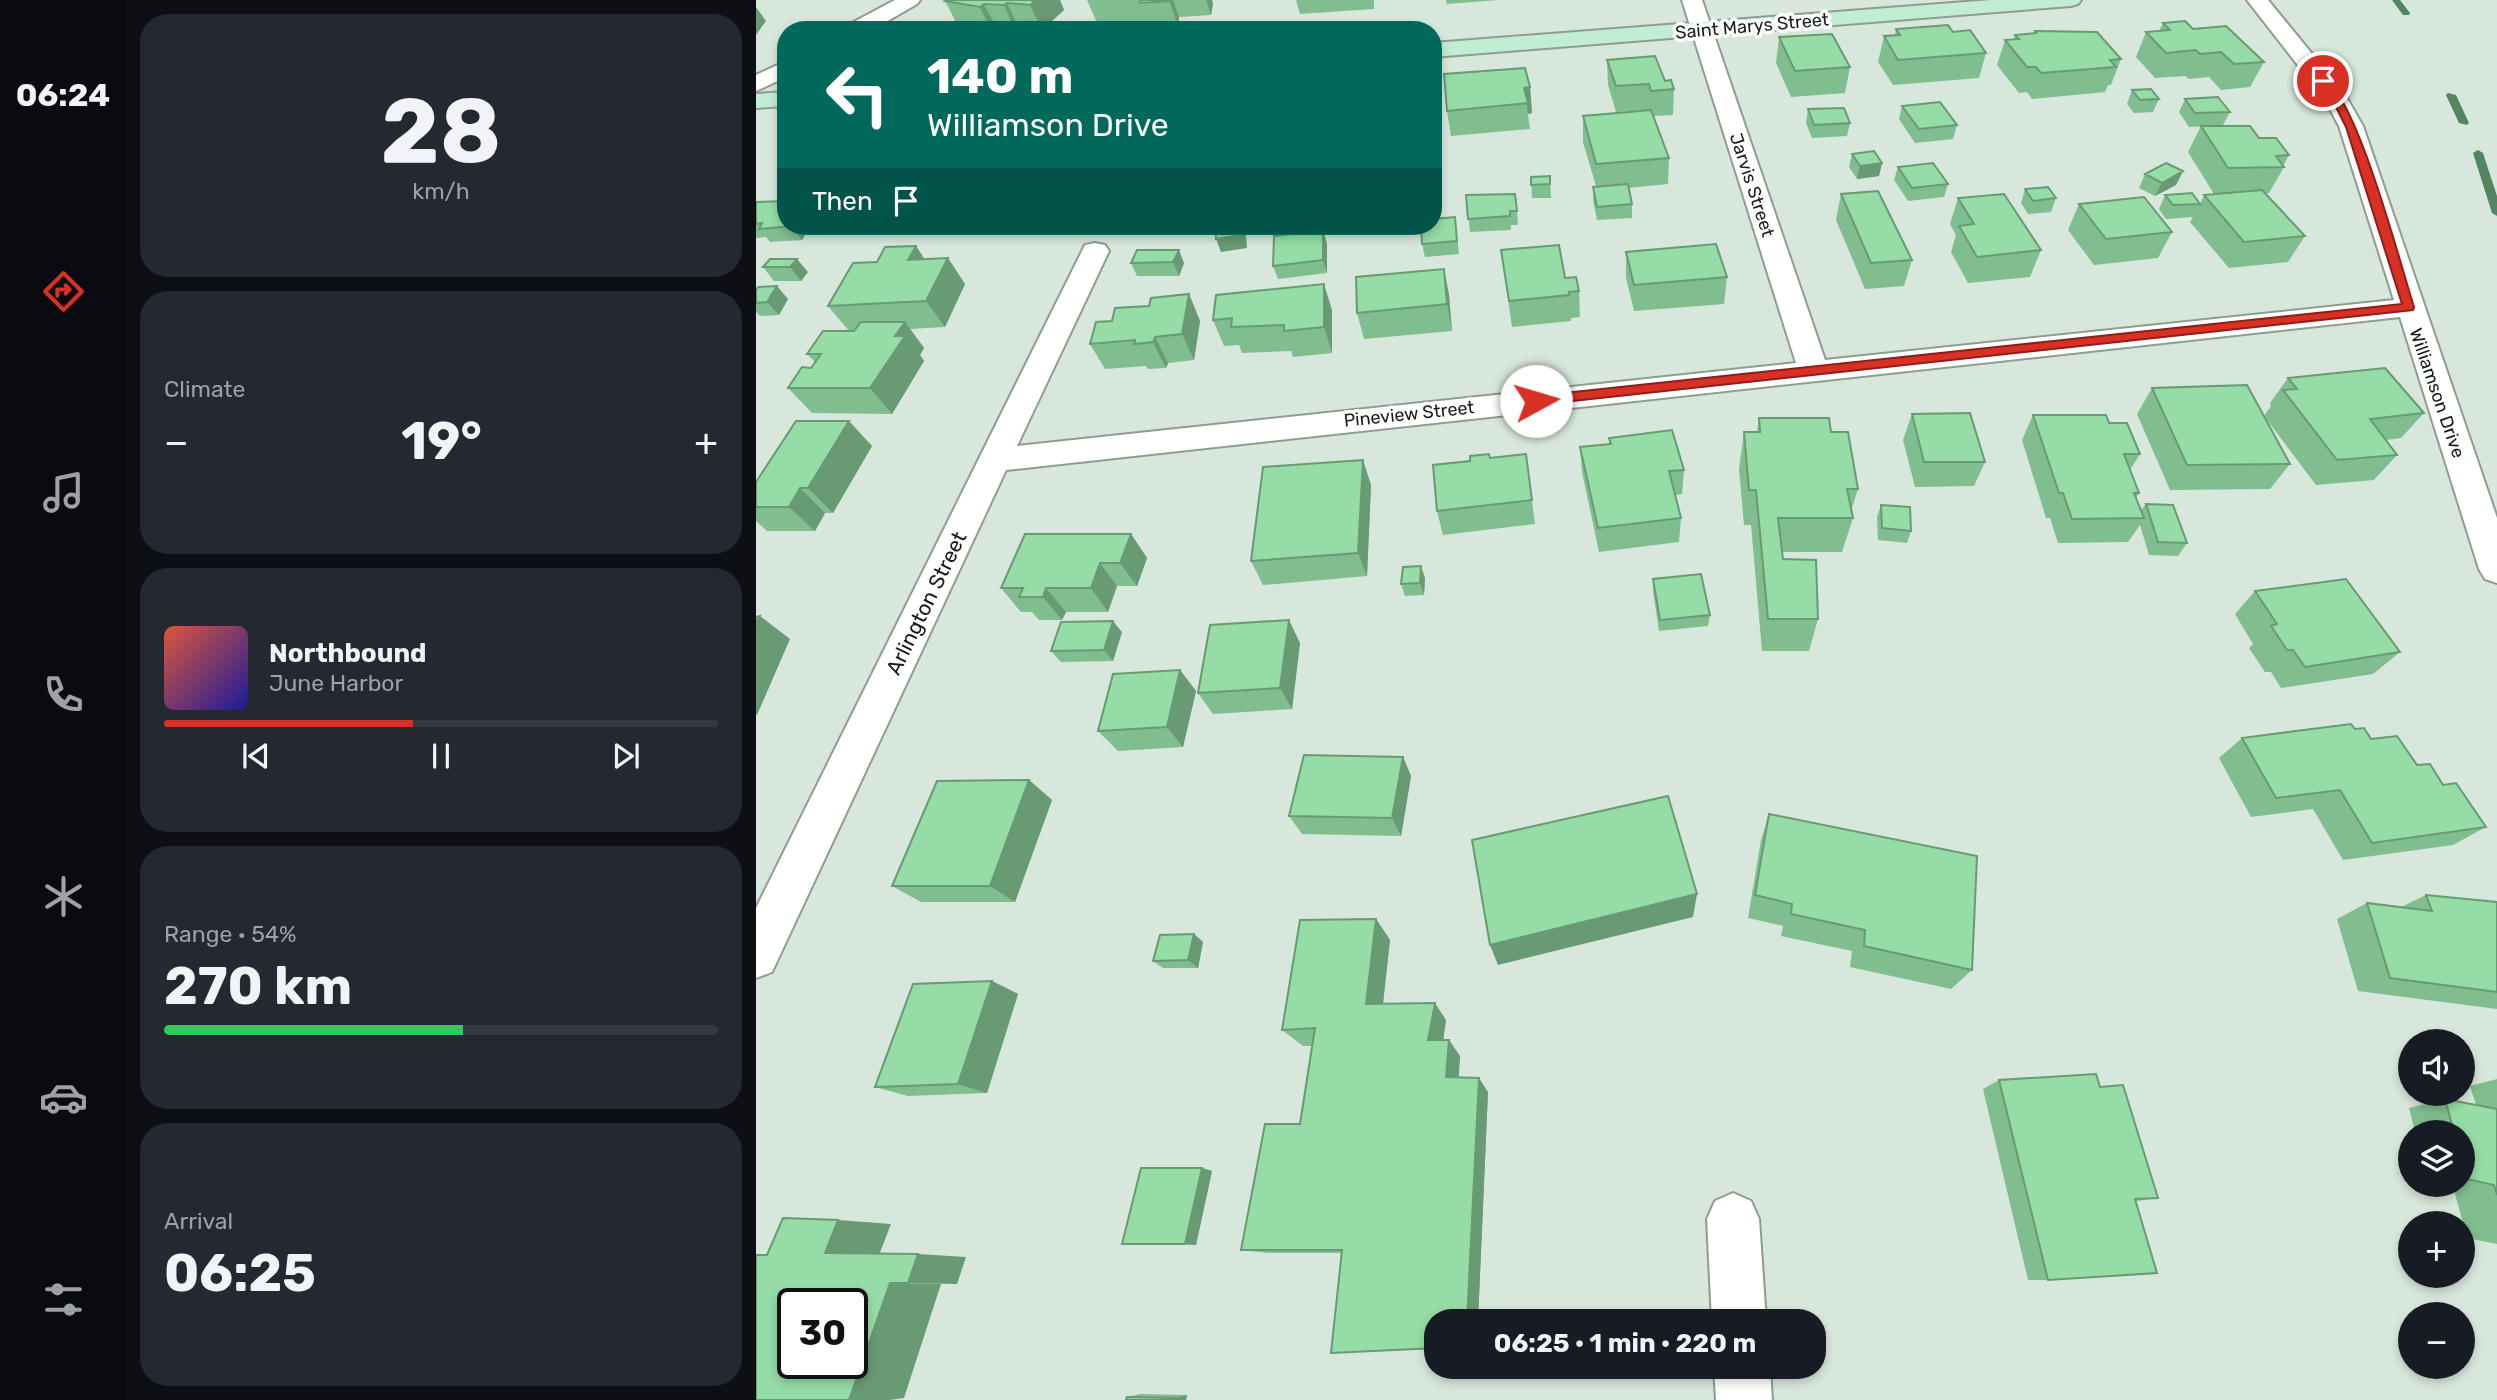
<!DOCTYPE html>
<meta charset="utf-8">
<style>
body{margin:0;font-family:Rubik,sans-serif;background:#242831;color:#f1f3f6;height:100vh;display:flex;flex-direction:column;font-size:26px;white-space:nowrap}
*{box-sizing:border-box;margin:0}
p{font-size:23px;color:#9ea1a6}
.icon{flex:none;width:38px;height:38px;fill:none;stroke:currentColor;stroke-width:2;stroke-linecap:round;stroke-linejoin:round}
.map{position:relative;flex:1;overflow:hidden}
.side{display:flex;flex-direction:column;gap:14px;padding:14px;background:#0d0f14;width:630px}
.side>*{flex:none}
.top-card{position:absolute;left:21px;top:21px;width:665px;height:214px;border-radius:28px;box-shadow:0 4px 10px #0003;background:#00695c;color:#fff;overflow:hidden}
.controls{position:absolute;left:1642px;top:1029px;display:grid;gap:14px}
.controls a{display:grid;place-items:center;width:77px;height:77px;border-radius:50%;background:#171b24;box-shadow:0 4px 10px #0003;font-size:35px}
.speed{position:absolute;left:21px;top:1288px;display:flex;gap:14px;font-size:35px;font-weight:700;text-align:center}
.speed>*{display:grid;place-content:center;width:91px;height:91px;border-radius:50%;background:#171b24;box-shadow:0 4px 10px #0003;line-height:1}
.speed .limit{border:4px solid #111;border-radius:10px;background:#fff;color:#111}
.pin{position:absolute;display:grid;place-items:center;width:60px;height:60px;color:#fff;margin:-30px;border:4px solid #fff;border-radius:50%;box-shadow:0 2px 7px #0007}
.me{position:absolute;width:77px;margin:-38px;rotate:84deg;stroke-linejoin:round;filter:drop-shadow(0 0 5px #0008)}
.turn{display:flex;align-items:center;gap:24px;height:147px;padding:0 35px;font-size:32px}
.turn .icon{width:91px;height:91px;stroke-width:2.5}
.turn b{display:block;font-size:49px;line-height:60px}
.then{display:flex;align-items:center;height:66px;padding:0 35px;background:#0003;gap:14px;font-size:26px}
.big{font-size:52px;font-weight:700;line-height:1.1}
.side .card{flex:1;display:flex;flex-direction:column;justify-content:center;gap:10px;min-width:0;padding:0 24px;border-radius:28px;background:#242831}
.side .dial{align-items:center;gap:0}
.dial b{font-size:91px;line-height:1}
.song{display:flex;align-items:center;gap:21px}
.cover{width:84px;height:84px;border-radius:10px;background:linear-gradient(135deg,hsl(10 70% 55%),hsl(240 70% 35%))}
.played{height:7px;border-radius:4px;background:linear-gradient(90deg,#d93025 45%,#363941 45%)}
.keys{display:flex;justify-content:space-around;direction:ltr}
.heat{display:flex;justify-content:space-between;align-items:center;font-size:38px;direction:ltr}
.charge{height:10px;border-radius:5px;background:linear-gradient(90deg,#34c759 54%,#363941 0)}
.trip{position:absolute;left:668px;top:1309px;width:402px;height:70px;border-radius:28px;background:#171b24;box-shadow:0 4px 10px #0003;font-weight:700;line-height:70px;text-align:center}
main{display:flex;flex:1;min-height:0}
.dock{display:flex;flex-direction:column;width:126px;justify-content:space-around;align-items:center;background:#090b0e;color:#9ea1a6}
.dock .icon{width:49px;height:49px}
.dock .on{color:#d93025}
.dock b{font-size:32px;color:#f1f3f6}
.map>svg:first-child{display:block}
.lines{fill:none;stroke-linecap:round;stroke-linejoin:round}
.stream{fill:#538560;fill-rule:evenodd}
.street-casing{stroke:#8f9d91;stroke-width:4}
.secondary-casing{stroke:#8f9d91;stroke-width:4}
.street{fill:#fff;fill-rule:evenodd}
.secondary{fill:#c1edd2;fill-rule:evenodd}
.wall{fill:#80bd8f}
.shaded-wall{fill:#689a74}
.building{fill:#95dca6;stroke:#689a74;stroke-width:2;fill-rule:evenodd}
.route{fill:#d93025;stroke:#8d1f18;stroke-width:2}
.labels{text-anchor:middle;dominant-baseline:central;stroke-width:7;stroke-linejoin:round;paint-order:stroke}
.far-street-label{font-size:18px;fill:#181d19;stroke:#fff}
.street-label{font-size:21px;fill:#181d19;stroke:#fff}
</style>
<main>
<nav class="dock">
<b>06:24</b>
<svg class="icon on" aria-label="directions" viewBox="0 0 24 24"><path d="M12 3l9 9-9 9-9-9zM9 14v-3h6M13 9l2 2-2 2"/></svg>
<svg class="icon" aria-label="music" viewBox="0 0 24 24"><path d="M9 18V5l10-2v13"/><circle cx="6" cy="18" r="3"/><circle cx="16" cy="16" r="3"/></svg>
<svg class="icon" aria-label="phone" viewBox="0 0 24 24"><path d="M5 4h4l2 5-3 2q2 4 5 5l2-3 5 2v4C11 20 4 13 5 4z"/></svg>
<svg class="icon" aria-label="climate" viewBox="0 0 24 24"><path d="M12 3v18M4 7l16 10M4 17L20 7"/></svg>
<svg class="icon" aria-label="car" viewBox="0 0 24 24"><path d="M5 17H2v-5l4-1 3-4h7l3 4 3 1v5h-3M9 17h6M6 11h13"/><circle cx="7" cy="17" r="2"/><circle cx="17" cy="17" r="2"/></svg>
<svg class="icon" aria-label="filters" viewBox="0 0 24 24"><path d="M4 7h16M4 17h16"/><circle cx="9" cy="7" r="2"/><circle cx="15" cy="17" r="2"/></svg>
</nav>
<section class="side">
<div class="card dial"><b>28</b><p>km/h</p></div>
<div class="card"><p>Climate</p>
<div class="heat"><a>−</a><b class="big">19°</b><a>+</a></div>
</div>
<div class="card">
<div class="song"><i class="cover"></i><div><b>Northbound</b><p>June Harbor</p></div></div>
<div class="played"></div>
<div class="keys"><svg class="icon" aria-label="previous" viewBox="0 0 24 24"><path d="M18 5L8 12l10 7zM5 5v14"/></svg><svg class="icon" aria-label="pause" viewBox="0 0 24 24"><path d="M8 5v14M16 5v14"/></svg><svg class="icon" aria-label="next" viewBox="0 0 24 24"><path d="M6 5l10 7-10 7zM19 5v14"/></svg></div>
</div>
<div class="card"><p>Range · 54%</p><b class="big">270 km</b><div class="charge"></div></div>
<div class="card"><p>Arrival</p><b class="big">06:25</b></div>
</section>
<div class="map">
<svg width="1741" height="1400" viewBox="0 0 1741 1400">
<rect width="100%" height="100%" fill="#d8e7db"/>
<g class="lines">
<!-- stream -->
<path class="stream" d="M1636,0H1644L1654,13L1653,15H1647Z
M1692,93L1700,95L1713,123L1711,125L1703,123L1690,95Z
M1722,150L1727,153L1741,196V216L1736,213L1717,153Z"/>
<!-- street casing -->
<g class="street-casing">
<path id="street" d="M139,0H164L161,4L116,30H89L92,25Z
M926,0H946L1069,360L1638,300L1583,126L1569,100L1491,0H1512L1588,93L1607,126L1741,518V583L1729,579L1723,569L1644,317L250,470L16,972L0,978V908L329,245L339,243L349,245L353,251L261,446L1040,363Z
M30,61V77L0,91V75Z
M977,1193L995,1201L1003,1219L1010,1321H956L951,1219L959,1201Z
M958,1367H1014L1016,1400H960Z"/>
</g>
<!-- secondary casing -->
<g class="secondary-casing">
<path id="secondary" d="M1235,0H1325L1322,4L1315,6L677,57V43Z
M30,92V106L0,108V94Z"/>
</g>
<!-- street -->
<use href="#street" class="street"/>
<!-- secondary -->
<use href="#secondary" class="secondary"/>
</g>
<!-- wall -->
<path class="wall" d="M304,0L308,10L286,30L263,28L261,30L241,29L240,30H221L202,26L189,1Z
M331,0H456L457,4L455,15L423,17L422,26L394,28L392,24L379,25L378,22L342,25Z
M540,0H618V9L544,14Z
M690,0H742L691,4Z
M1407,23L1437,29L1508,62L1494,87L1465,90L1453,77L1433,79L1429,76L1399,78L1380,57L1390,32L1403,31Z
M1140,29L1197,32L1230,53L1223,78L1137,85L1122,62L1128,36L1139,35Z
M1279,31L1365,59L1355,85H1352L1349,92L1276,99L1271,92L1263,93L1241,65L1249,40L1258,39L1259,35L1278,33Z
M1023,37L1094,67L1089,93L1035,97L1020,63Z
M851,60L909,81L918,89L917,115L898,116L913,158L912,184L872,188L876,204V218L841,220L837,200V187L840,186L827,142V116L893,110L860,112L852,85Z
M774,87L776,113L772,114L774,129L695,136L691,111Z
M1376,90L1403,99L1397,112L1378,113L1371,104Z
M1429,99L1474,112L1467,125L1433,127L1423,112Z
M1146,106L1201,125L1197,139L1159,143L1143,119Z
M1052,109L1094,123L1091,136L1056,138L1050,123Z
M1445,126L1503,138L1533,155L1527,166L1528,167L1513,193H1510L1549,236L1532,262L1473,268L1434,222L1437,217L1410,219L1403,209L1409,195L1444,204L1448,195L1458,194L1432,152Z
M1096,154L1126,163L1123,176L1101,179L1093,167Z
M1142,167L1192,184L1188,197L1152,201L1138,180Z
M1427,171L1420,185L1399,196L1383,188L1389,174Z
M794,176L795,198H776L775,177Z
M1269,189L1300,198L1295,212L1272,214L1265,203Z
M1085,194L1156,260L1148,286L1109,289L1080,220Z
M710,195L761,211L762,225H755V230L714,232Z
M1202,198L1285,250L1274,277L1212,283L1195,252L1200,235L1194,224Z
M0,202L30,226H54L46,240L14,242L10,237L0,238Z
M1323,204L1416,232L1402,258L1338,265L1312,230Z
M699,217L703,254L669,257L666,244Z
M591,226H606V229L592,230Z
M567,230L571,244V273L522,279L517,266Z
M381,250L428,263L423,276H381L375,263Z
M745,250L809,278L823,291L824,317L815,318V321L756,327Z
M870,252L971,277L968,304L878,311L870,278Z
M14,259L52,272L45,281H18L7,267Z
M168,259L209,284L189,327L154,329L168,348L164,355L168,361L136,414L56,413L32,388L55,368L59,362L51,354L93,331L72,306Z
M688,269L693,295L696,331L608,339L601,313Z
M0,290L32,299L23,315L4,316L0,312Z
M433,294L444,321L438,360L412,363L410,368L392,369L390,366L349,369L334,344L356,321L393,306Z
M576,310V353L537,357L535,351L486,353L483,345L468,346L457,320Z
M1532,378L1668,413L1645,438L1630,440L1641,455L1618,480L1560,485L1508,416L1515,406L1514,403Z
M1396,388L1534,464L1514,489L1414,490L1381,414Z
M1156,414L1229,462L1218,486L1159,487L1147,440Z
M1277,415L1353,423L1384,454L1374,470L1383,493L1380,498L1385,510L1390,504L1431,543L1422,556L1393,555L1384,525L1372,542L1302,543L1294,518H1290L1266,440Z
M1003,418L1075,432L1102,489L1095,511L1097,518L1086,552H1026L1027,559L1062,619L1053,651H1006L995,525H988L983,469L988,432H1001Z
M853,438L928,470L926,494L919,495L925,518L923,542L843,552L826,472L824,447L853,444Z
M116,446L77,513H69L59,531H11L0,521V482Z
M770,454L779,524L687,535L681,511Z
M615,485L611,576L507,585L495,561Z
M1125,505L1155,531L1151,543L1122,540L1121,517Z
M375,534L391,558L381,586H361L352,612H310L306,620H283L276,612H265L245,588Z
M669,578L668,595L649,596L645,584Z
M897,579L954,615L952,626L903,631L897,591Z
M1499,591L1644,652L1617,674L1525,688L1515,672H1509L1493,648L1497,644L1479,614Z
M366,632L357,661L305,662L295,651Z
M544,643L536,709L457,714L442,693Z
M424,670L440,691L427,747L362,751L342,731Z
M1599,729L1661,765L1687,785L1730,827L1697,845L1587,860L1557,809L1495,817L1463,758L1486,738Z
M647,757L655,776L645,836L546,834L533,816Z
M273,780L296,800L259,902H165L136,886Z
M1013,814L1216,970L1195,989L1094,967L1096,951L1025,936L1027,926L992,918L1005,840Z
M1670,895L1741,902V1009L1602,991L1581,919L1611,903L1645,907Z
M620,919L634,940L627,1004L690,1020L687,1040L704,1056L702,1078L732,1092L722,1321H681L586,1253H512L485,1250L544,1124L556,1046H547L526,1030Z
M438,934L447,942L442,968H407L397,961Z
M236,981L262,994L231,1093L152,1096L119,1087Z
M1741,1079V1244L1711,1238L1698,1190L1674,1185H1706V1132H1659L1653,1108L1689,1099L1720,1105L1714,1086Z
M1243,1080L1344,1087L1402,1198L1380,1201L1292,1280H1272L1227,1089Z
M446,1168L456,1171L440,1245H379L366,1244Z
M384,1394L431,1395L430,1400H370L371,1397Z"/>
<!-- shaded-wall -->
<path class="shaded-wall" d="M280,0H304L308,10L286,30L274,5Z
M413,0H417L423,17L422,26Z
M450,0H456L457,4L455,15Z
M251,3L263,28L261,30H259L248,5Z
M228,4L241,29L240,30H235L224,7Z
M0,7L10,21L0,35Z
M774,87L776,113L772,114L768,88Z
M1126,163L1123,176L1101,179L1104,166Z
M1427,171L1420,185L1399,196L1406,183Z
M36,226H54L46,240Z
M485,226H486L490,235L491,248L465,252L460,239Z
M567,230L571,244V273L567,260Z
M160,246L177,272L152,260Z
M423,250L428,263L423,276L417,262Z
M192,258L209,284L189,327L170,301Z
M41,259L52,272L45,281L34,267Z
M688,269L693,295L696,331L691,304Z
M568,284L576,310V353L568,327Z
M21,286L32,299L23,315L11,302Z
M433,294L444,321L438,360L426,334Z
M149,322L168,348L164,355L168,361L136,414L114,388L139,336Z
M399,337L412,363L410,368L397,342Z
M93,421L116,446L77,513L52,488Z
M607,460L615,485L611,576L602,553Z
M44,488L69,513L59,531L33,507Z
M375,534L391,558L381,586L364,563Z
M344,563L361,586L352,612L335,588Z
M665,566L669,578L668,595L664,583Z
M290,588L310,612L306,620L287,597Z
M4,616L34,639L1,715L0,714V626Z
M533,620L544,643L536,709L524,688Z
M357,621L366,632L357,661L348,650Z
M424,670L440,691L427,747L411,727Z
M647,757L655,776L645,836L636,818Z
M273,780L296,800L259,902L234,886Z
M941,894L937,917L742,965L734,945Z
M620,919L634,940L625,1021L610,1004Z
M438,934L447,942L442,968L432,960Z
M236,981L262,994L231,1093L202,1084Z
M679,1003L690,1020L685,1056L672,1040Z
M693,1040L704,1056L702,1091L690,1077Z
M723,1078L732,1092L722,1321H711Z
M446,1168L456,1171L440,1245L429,1244Z
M82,1220L135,1224L123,1255L69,1253Z
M162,1254L210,1257L201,1284L152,1283Z
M134,1283L185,1284L148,1398L134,1400H93Z
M431,1395L430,1400H419L420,1398Z"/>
<!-- building -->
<path class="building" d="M191,0H280L274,5L251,3L248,5L228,4L224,7L189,1Z
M385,0H413V1L384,3Z
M1429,21L1437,29L1470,26L1508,62L1478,64L1465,52L1444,54L1440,50L1410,53L1390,32L1414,30L1407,23Z
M1192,25L1197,32L1214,30L1230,53L1142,60L1128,36L1144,35L1140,29Z
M1279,31L1341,32L1365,59L1354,60L1360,67L1285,73L1280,67H1271L1249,40L1263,39L1259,35L1280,33Z
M1076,34L1094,67L1039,71L1023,37Z
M899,56L909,81L915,80L918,89L895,91L893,84L860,86L851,60Z
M769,68L774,87L768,88L772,103L691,111L688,74Z
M1395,89L1403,99L1384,100L1376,90Z
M1462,97L1474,112L1439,113L1429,99Z
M1184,102L1201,125L1163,129L1146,106Z
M1088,108L1094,123L1058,125L1052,109Z
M895,110L913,158L840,164L827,116Z
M1445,126H1494L1503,138H1520L1533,155L1520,156L1528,167L1472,168Z
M1118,151L1126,163L1104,166L1096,154Z
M1177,163L1192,184L1156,188L1142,167Z
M1410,163L1427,171L1406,183L1389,174Z
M794,176V184L775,185V177Z
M872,184L876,204L841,207L837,187Z
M1292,187L1300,198L1277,201L1269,189Z
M1506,190L1549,236L1488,242L1448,195Z
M1122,191L1156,260L1115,263L1085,194Z
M1436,193L1444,204L1417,205L1409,195Z
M759,194L761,211H754V216L712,219L710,195Z
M1248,194L1285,250L1221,257L1203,226L1218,224L1202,198Z
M1388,197L1416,232L1350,239L1323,204Z
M30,201V226H36L3,229L6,223L0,224V202Z
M699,217L701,241L666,244L665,226H677V219Z
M459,226H485L486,235L460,239Z
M567,230V260L517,266L518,236Z
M960,244L971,277L878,285L870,252Z
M803,245L809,278L820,277L823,291L813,292V295L753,301L745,250Z
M160,246L152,260L192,258L170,301L72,306L97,263L121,262L129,247Z
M381,250H423L417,262L375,263Z
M14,259H41L34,267H7Z
M688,269L691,304L601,313L600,277Z
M568,284V327L528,331V325L475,327L476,318L457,320L460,295Z
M21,286L11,302L0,303V290L2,287Z
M433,294L426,334L399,337L397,342L378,344L379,340L334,344L340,322L356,321L359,308L393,306L395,298Z
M105,322H149L139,336H149L114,388H32L46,367L55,368L65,354H51L67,331H98Z
M1629,368L1668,413L1614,419L1641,455L1581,460L1527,390L1541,389L1532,378Z
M1491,385L1534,464L1431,465L1396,388Z
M1214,413L1229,462H1168L1156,414Z
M1277,415H1350L1353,423H1371L1384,454H1368L1383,493H1378L1388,518L1316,519L1307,493H1303Z
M1003,418H1073L1075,432H1092L1102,489H1091L1097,518H1022L1027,559L1060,560L1062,619H1012L1000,490H993L988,432H1004Z
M40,421H93L52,488H44L33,507H0V482Z
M916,430L928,470L913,471L925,518L842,528L824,447L855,444L853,438Z
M733,454L734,458L770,454L776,500L681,511L677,465L714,461V456Z
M607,460L602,553L495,561L507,467Z
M1390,504L1417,505L1431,543L1402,542Z
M1125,505L1154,507L1155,531L1126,528Z
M269,534H375L364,563H344L335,588H290L287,597H263L267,588H245Z
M665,566L664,583L645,584L647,567Z
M945,574L954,615L904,620L897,579Z
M1590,579L1644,652L1549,667L1537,650H1531L1515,626L1521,624L1499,591Z
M4,616L0,626V617Z
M533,620L524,688L442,693L454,625Z
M357,621L348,650L295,651L305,622Z
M424,670L411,727L342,731L357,674Z
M1595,724L1599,729L1608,728L1615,739L1641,736L1661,765L1674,764L1687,785L1700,783L1730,827L1616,843L1584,790L1520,798L1486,738Z
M548,755L647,757L636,818L533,816Z
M273,780L234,886H136L181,781Z
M912,796L941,894L734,945L716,840Z
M1013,814L1221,856L1216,970L1108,946L1109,930L1035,914L1036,904L999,895Z
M1670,895L1741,902V992L1634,978L1611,903L1676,911Z
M620,919L610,1004L679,1003L672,1040H693L690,1077L723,1078L711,1321H681V1348L575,1353L586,1250H485L509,1124H544L559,1028L526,1030L544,920Z
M438,934L432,960L397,961L404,935Z
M236,981L202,1084L119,1087L157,984Z
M1340,1074L1344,1087L1367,1085L1402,1198L1379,1199L1401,1273L1292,1280L1243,1080Z
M1689,1099L1741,1109V1195L1738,1185L1711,1179L1706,1163V1132H1698Z
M385,1168H446L429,1244H366Z
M27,1218L82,1220L69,1253L162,1254L152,1283H134L93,1400H0V1255H11ZM37,1304H96V1363H37Z
M371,1397L420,1398L419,1400H370Z"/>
<!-- route -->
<path class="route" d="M1567,78C1601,96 1644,264 1658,307L1657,310L780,405L773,401L780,396L1646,304L1590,127L1576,99L1562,81Z"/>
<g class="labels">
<!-- far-street labels -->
<g class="far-street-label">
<text transform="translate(996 26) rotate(-5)">Saint Marys Street</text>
<text transform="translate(996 185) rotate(72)">Jarvis Street</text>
<text transform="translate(1681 393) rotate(71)">Williamson Drive</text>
<text transform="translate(653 414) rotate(-6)">Pineview Street</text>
</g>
<!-- street labels -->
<g class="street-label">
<text transform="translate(170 603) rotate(-64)">Arlington Street</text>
</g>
</g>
</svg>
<div class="controls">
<a><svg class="icon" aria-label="sound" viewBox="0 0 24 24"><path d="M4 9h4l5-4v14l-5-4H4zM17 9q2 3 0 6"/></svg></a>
<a><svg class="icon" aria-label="layers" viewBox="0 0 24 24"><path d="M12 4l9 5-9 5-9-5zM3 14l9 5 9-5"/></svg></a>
<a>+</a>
<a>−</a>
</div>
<div class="speed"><div class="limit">30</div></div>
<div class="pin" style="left:1567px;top:81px;background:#d93025"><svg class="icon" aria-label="arrive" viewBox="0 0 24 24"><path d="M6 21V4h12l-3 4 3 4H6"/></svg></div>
<svg class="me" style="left:780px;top:401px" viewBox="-20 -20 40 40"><circle r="19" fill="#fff"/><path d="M0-13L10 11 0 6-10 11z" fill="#d93025"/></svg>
<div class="trip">06:25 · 1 min · 220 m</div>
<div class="top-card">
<div class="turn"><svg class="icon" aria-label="left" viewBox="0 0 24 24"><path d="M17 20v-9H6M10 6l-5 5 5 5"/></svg><div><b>140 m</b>Williamson Drive</div></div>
<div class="then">Then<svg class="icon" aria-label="arrive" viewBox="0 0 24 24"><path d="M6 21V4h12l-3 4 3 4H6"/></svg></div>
</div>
</div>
</main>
